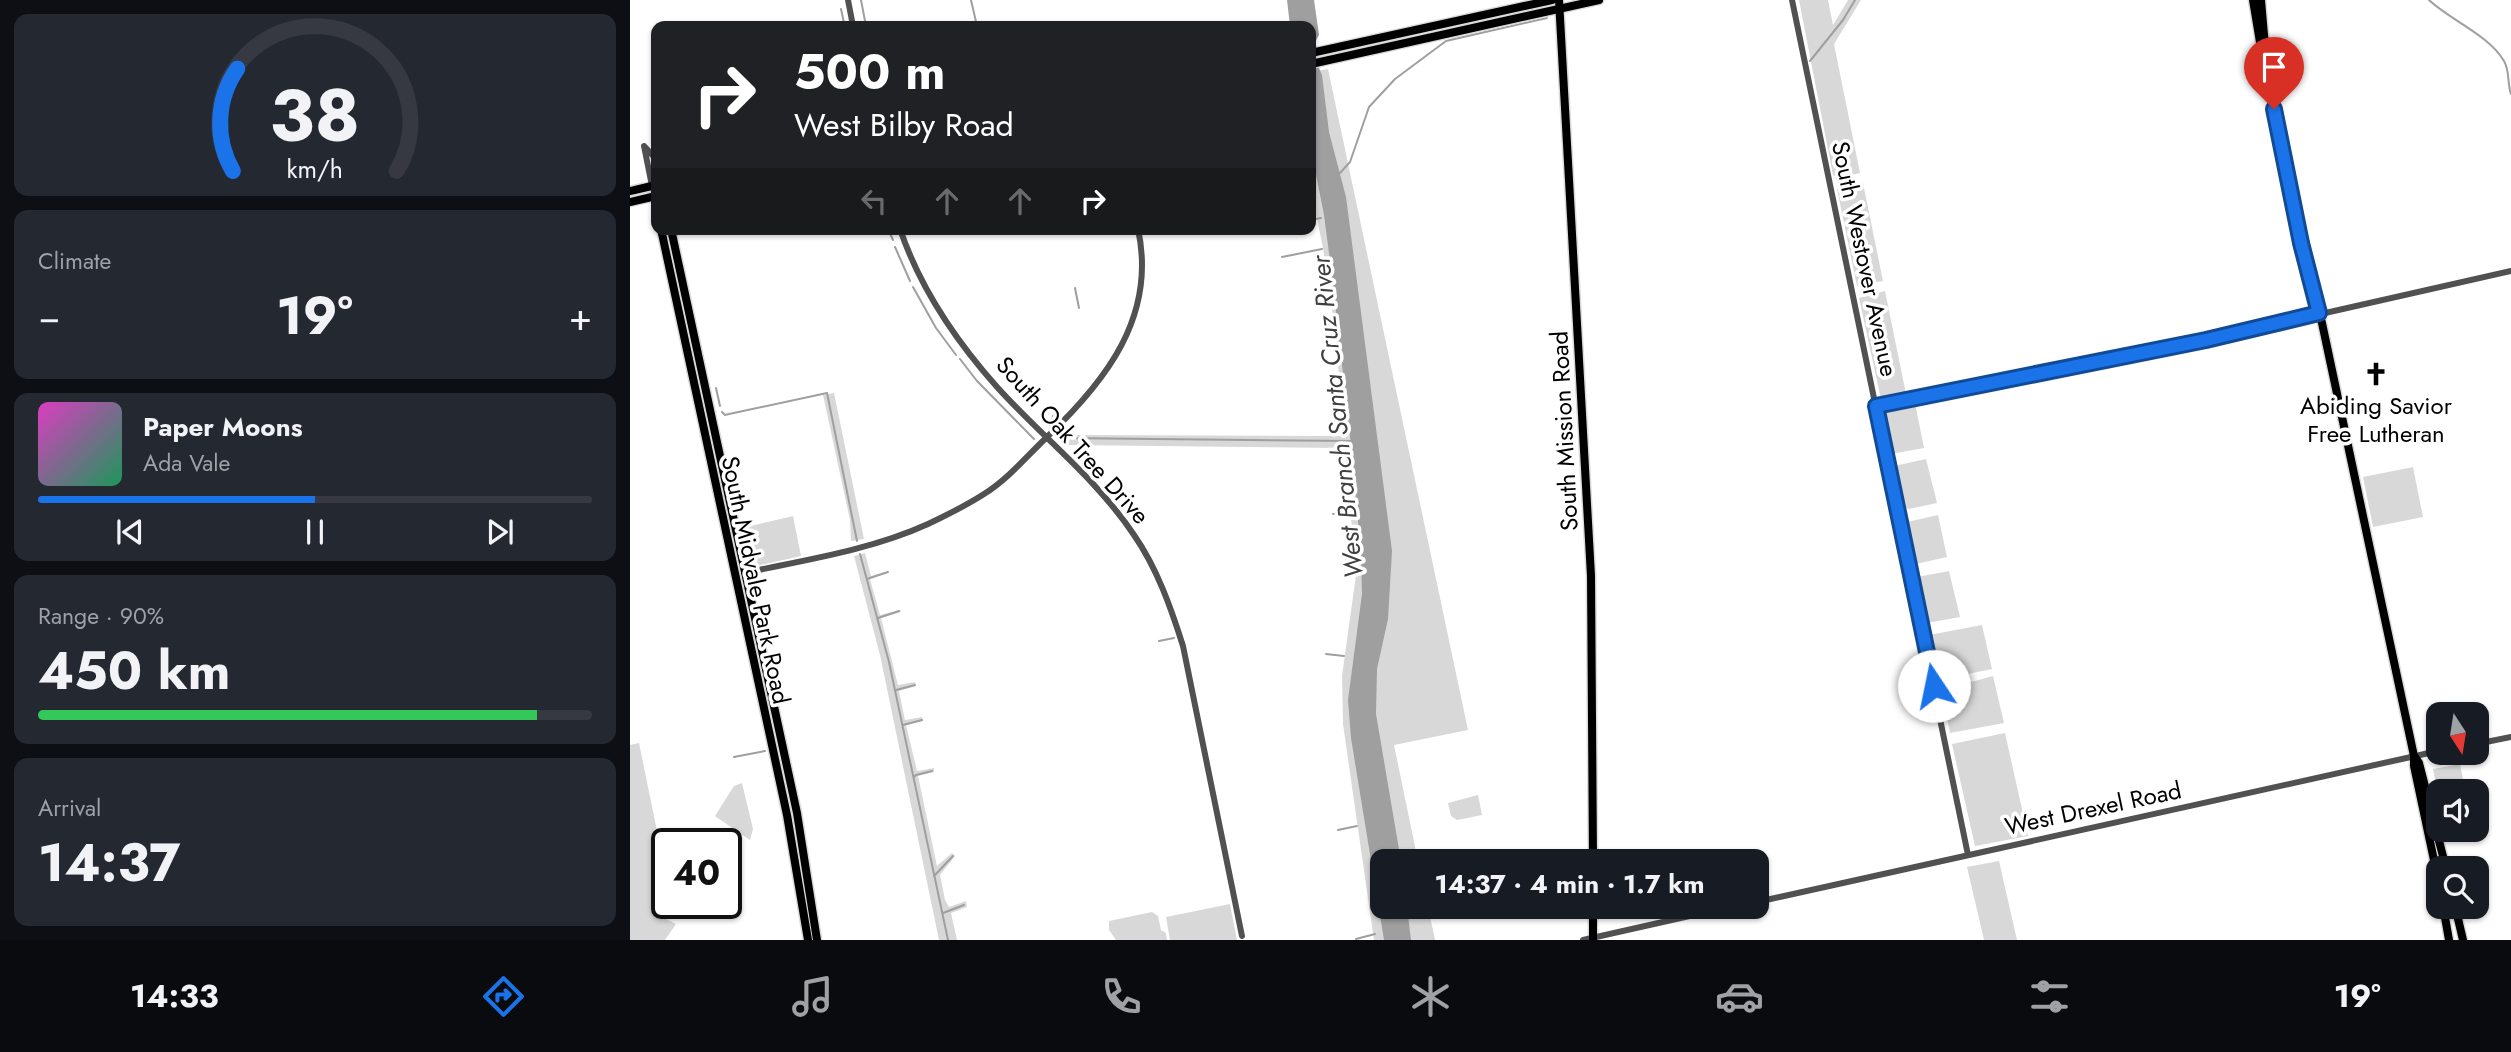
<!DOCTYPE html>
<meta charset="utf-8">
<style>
body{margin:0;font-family:Jost,sans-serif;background:#242831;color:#f1f3f6;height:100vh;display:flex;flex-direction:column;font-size:26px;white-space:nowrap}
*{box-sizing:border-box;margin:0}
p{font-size:23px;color:#9ea1a6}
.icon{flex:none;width:38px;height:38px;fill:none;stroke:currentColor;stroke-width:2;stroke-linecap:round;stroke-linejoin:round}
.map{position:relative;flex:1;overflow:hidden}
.sheet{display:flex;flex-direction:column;gap:14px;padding:14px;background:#0d0f14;width:630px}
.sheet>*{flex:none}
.hud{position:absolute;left:21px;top:21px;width:665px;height:214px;border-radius:14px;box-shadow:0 2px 5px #0004;background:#202124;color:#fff;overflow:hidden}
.needle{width:46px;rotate:168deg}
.buttons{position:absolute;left:1796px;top:702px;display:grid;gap:14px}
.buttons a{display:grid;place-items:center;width:63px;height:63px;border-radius:14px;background:#171b24;box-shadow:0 2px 5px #0004;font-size:35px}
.speed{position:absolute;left:21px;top:828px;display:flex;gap:14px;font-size:35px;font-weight:700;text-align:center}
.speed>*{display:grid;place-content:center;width:91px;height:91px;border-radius:50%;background:#171b24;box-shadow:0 2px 5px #0004;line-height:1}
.speed .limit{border:4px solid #111;border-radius:10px;background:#fff;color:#111}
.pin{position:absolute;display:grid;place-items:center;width:60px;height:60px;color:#fff;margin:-72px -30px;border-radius:50% 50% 50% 0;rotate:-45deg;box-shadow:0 0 7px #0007}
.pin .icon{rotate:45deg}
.me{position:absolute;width:77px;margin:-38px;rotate:349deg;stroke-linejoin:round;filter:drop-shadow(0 0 5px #0008)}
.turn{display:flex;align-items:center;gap:24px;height:147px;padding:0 28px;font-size:32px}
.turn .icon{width:91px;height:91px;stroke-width:2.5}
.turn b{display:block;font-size:49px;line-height:60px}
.lanes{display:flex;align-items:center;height:66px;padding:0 28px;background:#0003;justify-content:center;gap:35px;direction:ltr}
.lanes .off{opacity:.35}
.big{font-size:52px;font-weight:700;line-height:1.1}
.sheet .card{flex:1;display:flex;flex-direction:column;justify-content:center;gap:10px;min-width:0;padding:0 24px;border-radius:14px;background:#242831}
.sheet .dial{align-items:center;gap:0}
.dial svg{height:182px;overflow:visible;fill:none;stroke:#363941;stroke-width:7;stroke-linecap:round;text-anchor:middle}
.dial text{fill:#f1f3f6;stroke:none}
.song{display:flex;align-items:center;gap:21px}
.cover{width:84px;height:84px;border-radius:10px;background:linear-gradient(135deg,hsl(310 70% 55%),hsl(150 70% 35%))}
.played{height:7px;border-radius:4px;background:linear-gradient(90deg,#1a73e8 50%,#363941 50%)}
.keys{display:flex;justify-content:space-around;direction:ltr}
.heat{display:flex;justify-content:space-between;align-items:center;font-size:38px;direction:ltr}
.charge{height:10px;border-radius:5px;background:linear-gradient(90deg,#34c759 90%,#363941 0)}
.trip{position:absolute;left:740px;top:849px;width:399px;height:70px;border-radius:14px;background:#171b24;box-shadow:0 2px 5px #0004;font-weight:700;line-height:70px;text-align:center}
.tab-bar{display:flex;height:112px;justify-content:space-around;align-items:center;background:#090b0e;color:#9ea1a6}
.tab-bar .icon{width:49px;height:49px}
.tab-bar .on{color:#1a73e8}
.tab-bar b{font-size:32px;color:#f1f3f6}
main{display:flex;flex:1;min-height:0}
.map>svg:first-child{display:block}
.green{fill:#d8d8d8}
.water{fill:#9f9f9f}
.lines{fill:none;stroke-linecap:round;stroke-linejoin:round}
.stream{stroke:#9f9f9f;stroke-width:2}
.major-casing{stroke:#dbdbdb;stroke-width:11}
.minor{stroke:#515151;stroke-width:6}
.major{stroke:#000;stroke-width:8}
.route-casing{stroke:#114b97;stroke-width:18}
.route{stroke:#1a73e8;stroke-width:12}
.labels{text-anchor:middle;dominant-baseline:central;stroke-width:7;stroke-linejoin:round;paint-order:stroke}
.street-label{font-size:24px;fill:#000;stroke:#fff}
.poi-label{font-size:24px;fill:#000;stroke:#fff}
.water-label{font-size:26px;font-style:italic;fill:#404040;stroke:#fff}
</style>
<main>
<section class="sheet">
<div class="card dial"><svg viewBox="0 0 100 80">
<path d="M14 69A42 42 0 1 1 86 69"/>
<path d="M14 69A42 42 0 0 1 16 24" stroke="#1a73e8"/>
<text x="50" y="56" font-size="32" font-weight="700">38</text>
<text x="50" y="72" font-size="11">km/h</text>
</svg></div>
<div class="card"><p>Climate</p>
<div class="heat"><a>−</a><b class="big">19°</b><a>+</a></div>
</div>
<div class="card">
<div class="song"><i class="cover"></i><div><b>Paper Moons</b><p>Ada Vale</p></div></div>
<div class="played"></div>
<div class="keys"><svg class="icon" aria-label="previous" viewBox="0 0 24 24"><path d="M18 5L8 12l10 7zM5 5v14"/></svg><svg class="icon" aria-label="pause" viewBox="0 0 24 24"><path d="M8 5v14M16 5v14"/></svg><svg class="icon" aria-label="next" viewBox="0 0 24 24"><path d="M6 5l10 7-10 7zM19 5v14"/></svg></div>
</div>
<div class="card"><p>Range · 90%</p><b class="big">450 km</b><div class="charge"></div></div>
<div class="card"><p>Arrival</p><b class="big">14:37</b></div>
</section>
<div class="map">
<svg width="1881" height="940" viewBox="0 0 1881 940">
<rect width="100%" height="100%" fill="#fff"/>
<!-- green -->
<path class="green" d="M1169,0H1198L1203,25L1218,0H1231L1204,44L1230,173L1207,178L1203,175Z
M698,69L838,730L764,745L788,861H752V906L798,907L805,940H744L713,724L712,676L726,575L715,448L434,445L430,437L437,430L446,435L715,436L703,316L693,248L681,190V72Z
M1233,183L1253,281L1227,286L1207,189Z
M1255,291L1276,394L1251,399L1229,298Z
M204,393L234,539L221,541L220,520L193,395Z
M1285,403L1294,448L1261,454L1252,416L1256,409Z
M1296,459L1307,503L1279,509L1272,506L1264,466Z
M1783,467L1793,517L1743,527L1733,477Z
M1308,515L1317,557L1286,564L1277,522Z
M163,516L171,556L117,568L108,529Z
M235,553L241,576L259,571L240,579L250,615L270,610L271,612L251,618L268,685L285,682L286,686L269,691L275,720L292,717L293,721L276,725L287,771L304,768V772L288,776L307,866L322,853L325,856L310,875L315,900L319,907L336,901L337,907L321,913L327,940H309L250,655L224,556Z
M1319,571L1330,617L1297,623L1287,577Z
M1352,625L1362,669L1309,680L1299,635Z
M1363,676L1374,723L1320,733L1312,690Z
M1375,733L1398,836L1345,846L1322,744Z
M9,743L35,870L22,874L21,880L36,890L22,912L46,924L35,940H0V745Z
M1830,764L1834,784L1807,790L1803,769Z
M112,783L123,829L120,840L85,816L104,786Z
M848,795L852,815L827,820L821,816L818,803Z
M1369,861L1387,940H1354L1337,867Z
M600,904L607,940H540L536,917Z
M522,912L528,916L531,930L536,933L537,940H486L479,930V921Z"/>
<!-- water -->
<path class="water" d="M657,0H684L689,35L685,42L689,68L692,75L699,132L716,197L762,551L758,619L747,669L746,714L771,861H752V906L777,907L781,940H754L721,738L718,700L732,594L731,555L722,454L702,276L694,215L681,149V26H660Z"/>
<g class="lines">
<!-- stream -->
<path class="stream" d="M231,0L236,26
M341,0L347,26
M1799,0C1820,20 1859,35 1874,61C1880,71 1877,83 1881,94
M211,9L214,23
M1180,61L1213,20L1225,0
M710,173L720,162L739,107L765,79L816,41L917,18
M681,220L691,218
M258,229L263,240
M265,247L280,281
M652,257L692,249
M283,287L306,328L326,355
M445,288L449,308
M330,359L347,381L404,439
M86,388L90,406
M92,412L95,415L99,414L197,393L227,541
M421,424L423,416L427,412
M429,438L722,441
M703,514L720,512
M230,554L259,662L318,940
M237,579L258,572
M248,618L269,611
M529,641L544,638
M696,654L714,656
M266,690L285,685
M273,725L292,720
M104,757L135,751
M284,777L286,775L302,771
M708,830L727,826
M304,876L323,856
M313,913L334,905
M726,939L745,934"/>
<!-- major casing -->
<g class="major-casing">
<path id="major" d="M929,0L961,576L963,861
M1623,0L1631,48
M1631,0L1638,81L1671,243L1682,289L1692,323L1784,756V766L1808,879
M681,53L922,0
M681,64L969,0
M0,191L26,185
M0,202L26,196
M31,229L157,815L178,940
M41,229L167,813L187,940
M1785,757L1789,763L1816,868
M963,906V940
M1813,906L1819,940
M1825,906L1833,940"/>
</g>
<!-- minor -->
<path class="minor" d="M218,0L223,26
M1162,0L1338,855
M14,146L22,186
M15,147L25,158L26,163
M270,229C290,288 326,341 367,387C412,437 466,478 504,535C527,568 541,608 553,646L612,936
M1246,406L1576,340L1881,271
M114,573C175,560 241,550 298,524C317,515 337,505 354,494C378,479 397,456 417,437C476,381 527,316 508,229
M1846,744L1881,737
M1127,902L1808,751
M953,940L1104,906"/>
<!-- major -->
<use href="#major" class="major"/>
</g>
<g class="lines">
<!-- route casing -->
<g class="route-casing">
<path id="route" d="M1304,686L1246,406L1576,340L1689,313L1671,243L1644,109"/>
</g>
<!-- route -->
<use href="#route" class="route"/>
</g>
<!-- icons -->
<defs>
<g id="church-bare" transform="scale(1.89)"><path d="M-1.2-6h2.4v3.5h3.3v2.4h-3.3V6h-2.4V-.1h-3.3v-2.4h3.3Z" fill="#000" stroke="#fff" stroke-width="2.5" paint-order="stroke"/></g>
</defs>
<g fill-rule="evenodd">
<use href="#church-bare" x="1746" y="374"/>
</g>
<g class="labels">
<!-- street labels -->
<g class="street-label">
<text transform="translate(1235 259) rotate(78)">South Westover Avenue</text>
<text transform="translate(934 431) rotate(-93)">South Mission Road</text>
<text transform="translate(443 440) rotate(48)">South Oak Tree Drive</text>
<text transform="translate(126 580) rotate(78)">South Midvale Park Road</text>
<text transform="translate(1463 808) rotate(-12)">West Drexel Road</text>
</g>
<!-- poi labels -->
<g class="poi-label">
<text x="1746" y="405">Abiding Savior<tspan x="1746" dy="28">Free Lutheran</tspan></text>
</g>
<!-- water labels -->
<g class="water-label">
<text transform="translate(707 417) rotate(-96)">West Branch Santa Cruz River</text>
</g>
</g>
</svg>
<div class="buttons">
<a><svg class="needle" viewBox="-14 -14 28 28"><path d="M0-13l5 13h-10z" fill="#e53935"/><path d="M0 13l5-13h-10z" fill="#9ea1a6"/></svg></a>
<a><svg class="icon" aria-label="sound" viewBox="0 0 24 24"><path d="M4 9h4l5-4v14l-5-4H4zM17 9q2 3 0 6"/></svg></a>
<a><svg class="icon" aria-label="search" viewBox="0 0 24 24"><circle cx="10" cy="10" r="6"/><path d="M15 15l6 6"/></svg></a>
</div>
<div class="speed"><div class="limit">40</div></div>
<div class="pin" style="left:1644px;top:109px;background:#d93025"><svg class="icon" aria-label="arrive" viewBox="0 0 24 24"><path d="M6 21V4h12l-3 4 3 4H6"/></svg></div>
<svg class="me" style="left:1304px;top:686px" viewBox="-20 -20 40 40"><circle r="19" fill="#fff"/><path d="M0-13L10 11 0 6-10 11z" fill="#1a73e8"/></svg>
<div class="trip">14:37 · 4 min · 1.7 km</div>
<div class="hud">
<div class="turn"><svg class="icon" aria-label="right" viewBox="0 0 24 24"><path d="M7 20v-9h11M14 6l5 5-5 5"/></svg><div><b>500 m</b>West Bilby Road</div></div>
<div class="lanes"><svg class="icon off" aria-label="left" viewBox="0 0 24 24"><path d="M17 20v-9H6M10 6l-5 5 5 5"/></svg><svg class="icon off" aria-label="ahead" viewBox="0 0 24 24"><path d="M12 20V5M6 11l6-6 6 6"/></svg><svg class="icon off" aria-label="ahead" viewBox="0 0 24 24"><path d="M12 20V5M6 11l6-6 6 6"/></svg><svg class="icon" aria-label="right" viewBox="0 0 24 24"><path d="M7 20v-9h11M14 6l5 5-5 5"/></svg></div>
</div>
</div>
</main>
<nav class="tab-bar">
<b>14:33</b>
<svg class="icon on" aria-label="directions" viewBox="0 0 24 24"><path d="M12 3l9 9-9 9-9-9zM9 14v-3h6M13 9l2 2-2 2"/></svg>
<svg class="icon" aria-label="music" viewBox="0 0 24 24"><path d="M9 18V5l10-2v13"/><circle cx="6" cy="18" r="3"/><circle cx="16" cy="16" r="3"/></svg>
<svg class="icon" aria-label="phone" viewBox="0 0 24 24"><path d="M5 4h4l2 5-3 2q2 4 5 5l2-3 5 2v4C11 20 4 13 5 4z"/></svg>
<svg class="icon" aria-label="climate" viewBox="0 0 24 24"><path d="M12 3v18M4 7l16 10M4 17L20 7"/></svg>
<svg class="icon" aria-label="car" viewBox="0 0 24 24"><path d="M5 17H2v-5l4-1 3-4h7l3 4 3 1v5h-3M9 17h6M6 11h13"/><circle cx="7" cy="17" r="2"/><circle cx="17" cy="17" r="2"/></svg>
<svg class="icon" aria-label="filters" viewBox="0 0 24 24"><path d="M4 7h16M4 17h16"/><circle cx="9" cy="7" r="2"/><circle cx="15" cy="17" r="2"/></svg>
<b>19°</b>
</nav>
